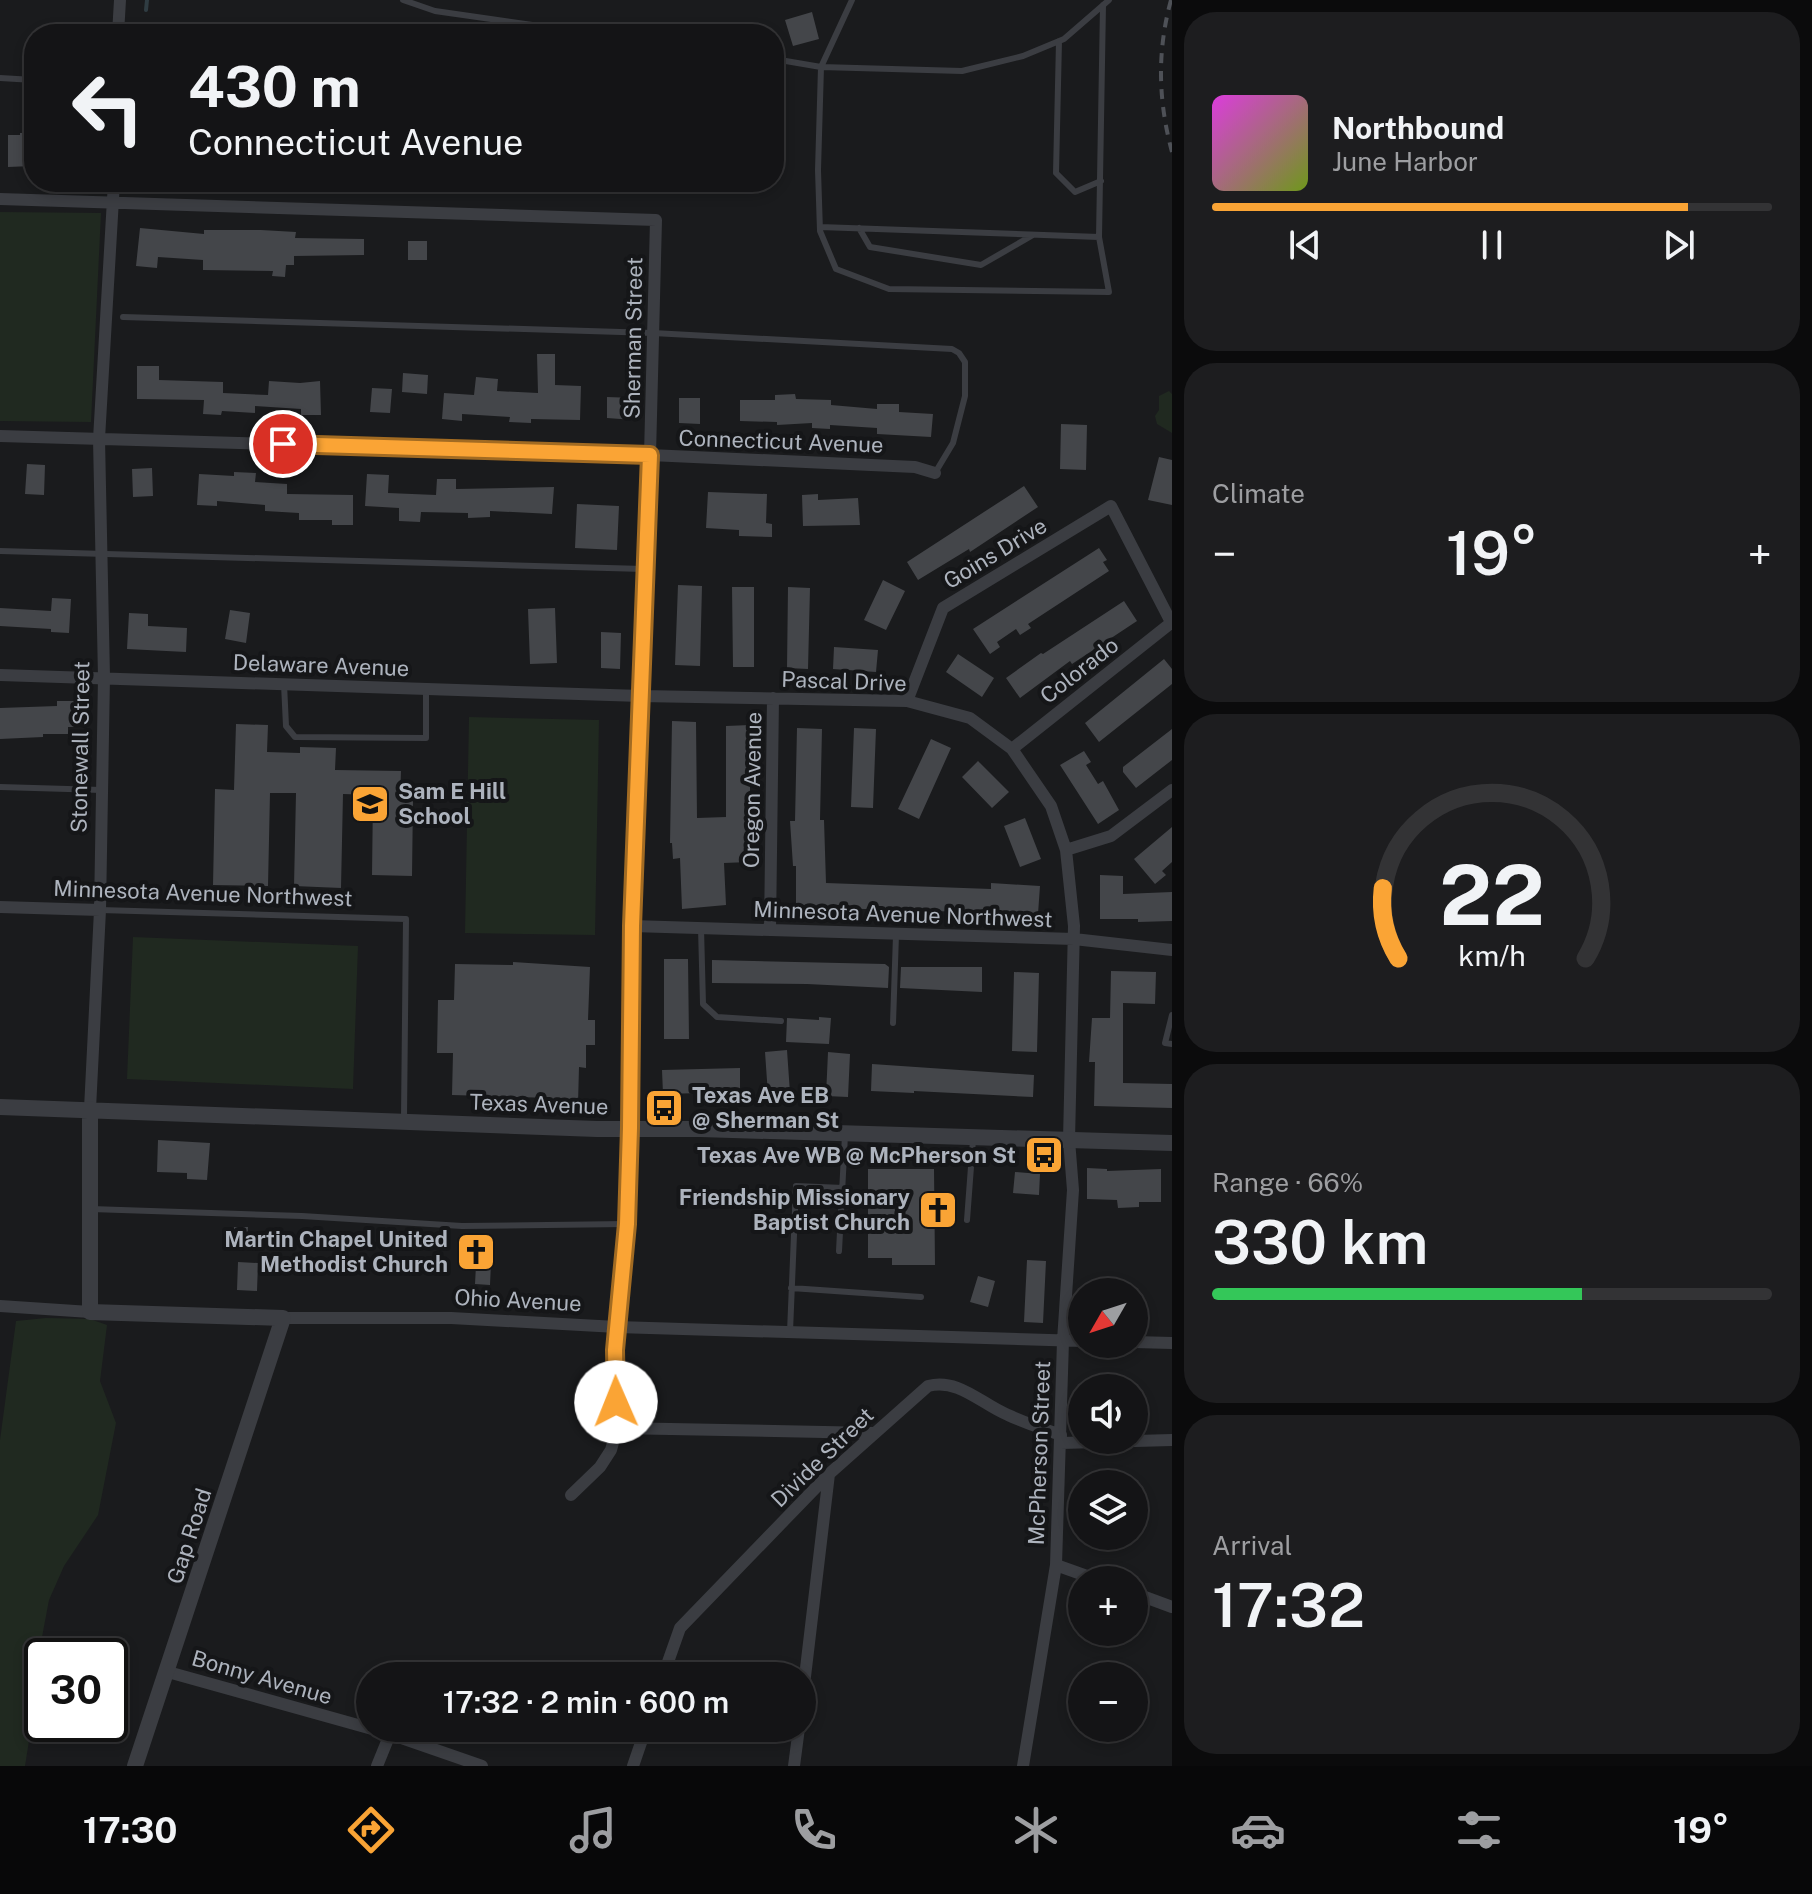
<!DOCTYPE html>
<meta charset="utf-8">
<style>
body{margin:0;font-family:"Public Sans",sans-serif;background:#1d1d1f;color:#f1f3f6;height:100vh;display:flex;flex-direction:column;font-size:30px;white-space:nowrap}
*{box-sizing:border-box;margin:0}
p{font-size:26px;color:#9d9ea1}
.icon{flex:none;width:44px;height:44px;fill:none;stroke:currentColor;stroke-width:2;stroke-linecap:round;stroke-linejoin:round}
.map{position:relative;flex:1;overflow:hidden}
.side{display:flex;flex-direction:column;gap:12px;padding:12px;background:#0b0b0c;width:640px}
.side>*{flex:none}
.banner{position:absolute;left:24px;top:24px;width:760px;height:168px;border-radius:32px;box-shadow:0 4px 12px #0003,0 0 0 2px #333335;background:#141416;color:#f1f3f6;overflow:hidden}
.needle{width:52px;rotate:231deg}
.controls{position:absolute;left:1068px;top:1278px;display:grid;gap:16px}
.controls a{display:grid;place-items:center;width:80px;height:80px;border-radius:50%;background:#141416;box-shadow:0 4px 12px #0003,0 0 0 2px #333335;font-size:40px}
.speed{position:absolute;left:24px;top:1638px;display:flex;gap:16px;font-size:40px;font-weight:700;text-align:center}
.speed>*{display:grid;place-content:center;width:104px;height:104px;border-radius:50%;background:#141416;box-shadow:0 4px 12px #0003,0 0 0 2px #333335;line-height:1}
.speed .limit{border:4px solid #111;border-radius:12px;background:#fff;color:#111}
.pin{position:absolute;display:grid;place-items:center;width:68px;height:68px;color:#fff;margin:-34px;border:4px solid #fff;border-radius:50%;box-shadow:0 2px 8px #0007}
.me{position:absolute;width:88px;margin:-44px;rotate:359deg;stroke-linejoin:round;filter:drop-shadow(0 0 6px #0008)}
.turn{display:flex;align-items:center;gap:28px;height:168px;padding:0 32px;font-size:36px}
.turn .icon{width:104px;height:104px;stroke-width:2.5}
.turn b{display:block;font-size:56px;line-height:68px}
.big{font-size:60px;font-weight:600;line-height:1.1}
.side .tile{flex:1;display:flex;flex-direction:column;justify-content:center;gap:12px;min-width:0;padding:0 28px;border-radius:32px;background:#1d1d1f}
.side .dial{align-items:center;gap:0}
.dial svg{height:208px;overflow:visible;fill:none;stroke:#333335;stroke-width:7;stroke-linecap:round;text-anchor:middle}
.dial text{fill:#f1f3f6;stroke:none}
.song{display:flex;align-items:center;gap:24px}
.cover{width:96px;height:96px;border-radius:12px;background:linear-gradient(135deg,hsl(300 70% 55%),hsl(80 70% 35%))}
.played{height:8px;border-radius:4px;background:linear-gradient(90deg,#faa435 85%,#333335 85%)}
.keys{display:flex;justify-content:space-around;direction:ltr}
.heat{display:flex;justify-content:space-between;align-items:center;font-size:44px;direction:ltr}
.charge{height:12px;border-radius:6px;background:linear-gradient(90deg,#34c759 66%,#333335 0)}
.trip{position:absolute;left:356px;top:1662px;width:460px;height:80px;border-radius:40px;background:#141416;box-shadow:0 4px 12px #0003,0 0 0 2px #333335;font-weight:600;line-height:80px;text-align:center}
.dock{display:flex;height:128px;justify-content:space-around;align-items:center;background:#080809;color:#9d9ea1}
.dock .icon{width:56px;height:56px}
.dock .selected{color:#faa435}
.dock b{font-size:36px;color:#f1f3f6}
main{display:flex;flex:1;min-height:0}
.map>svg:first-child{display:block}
.green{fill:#202920}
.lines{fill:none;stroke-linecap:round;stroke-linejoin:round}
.stream{stroke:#2f3c42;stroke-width:4}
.building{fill:#44464a}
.service{stroke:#3b3d42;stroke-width:6}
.minor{stroke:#3b3d42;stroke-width:12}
.tertiary{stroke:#3b3d42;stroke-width:16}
.rail{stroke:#4e5157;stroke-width:4;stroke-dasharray:10 8;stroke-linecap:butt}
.route-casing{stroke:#a26b22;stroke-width:20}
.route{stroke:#faa435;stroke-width:14}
.labels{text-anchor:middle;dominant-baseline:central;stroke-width:8;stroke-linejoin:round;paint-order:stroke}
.street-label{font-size:22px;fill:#adb3bd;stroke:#151618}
.poi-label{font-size:22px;font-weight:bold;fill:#adb3bd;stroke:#151618;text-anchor:end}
</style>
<main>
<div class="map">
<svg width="1172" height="1766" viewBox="0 0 1172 1766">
<rect width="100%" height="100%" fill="#1a1b1d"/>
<!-- green -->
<path class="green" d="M0,212L101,213L91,422L0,421Z
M1169,391L1172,394V433L1157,424L1155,416L1159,410V396Z
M469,717L599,720L595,935L465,933Z
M133,937L358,946L353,1089L127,1079Z
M46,1318L90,1319L107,1325L100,1381L116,1423L98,1515L64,1566L49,1600L42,1637L39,1678L25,1766H0V1440L16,1321Z"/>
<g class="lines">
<!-- stream -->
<path class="stream" d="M146,10L147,0"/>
</g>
<!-- building -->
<path class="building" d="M812,12L819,39L793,46L785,20Z
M20,133H31L32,166L8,167V135H20Z
M140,228L204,234V230H261L296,232L295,238L364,239V255L294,256V265H286L285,277L272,276L273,271L203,270V260L158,257L157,268L136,266Z
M408,241H427V260H408Z
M537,354H555V385L581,386L580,420L531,419V423L509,422L510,417L462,414V421L442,419L444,393L474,395L476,377L498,379L497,391L538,393Z
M137,366H159V380L223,382V393L268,395L269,381L300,383L320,381L321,415H301V409L255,406V413L222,411L221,415L203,414L204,400L137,399Z
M403,373L428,375L427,394L402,392Z
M372,388L392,389L390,413L370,412Z
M795,394L796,399L831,400V405L877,409V404H899V412L933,414L931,437L877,434V428L830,425V429L812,428V423L777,425V422L740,421V400H775V395Z
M607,397L634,398V420L607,418Z
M679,398H700V424L679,423Z
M1061,424L1087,425L1086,470L1060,469Z
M1159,457L1172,460V505L1148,500Z
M27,464L45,465L44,495L25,494Z
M152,468L153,496L133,497L132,469Z
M234,472L256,473L255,482L287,484V494L353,495V525H332V520H299V513L265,511V505L217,501V506L197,505L199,474L234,476Z
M367,474L389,475L388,493L436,495L437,479H456V489L554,487L552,514L490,511V517L468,518V513L421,512L420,522L399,521V508L365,506Z
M1024,486L1038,507L970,552L969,549L918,580L907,562Z
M708,492L767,494L766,523L772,524V537L739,536V530L706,528Z
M818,494V500L858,498L860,525L803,526L802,495Z
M577,504L619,506L617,550L575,548Z
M1099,548L1107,560L1103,562L1109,571L1028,624L1031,628L1020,635L1016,629L997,642L1000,647L990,654L973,629Z
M883,580L905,591L886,630L864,620Z
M678,585L702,586L700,666L675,665Z
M732,587H754V667H733Z
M788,587L810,588L808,669L787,668Z
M52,598L71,599L69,633L51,632V629L0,626V608L51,611Z
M1124,601L1137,621L1072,664L1070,661L1020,698L1006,678L1041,653L1043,654Z
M555,608L557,663L530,664L528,609Z
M230,610L250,613L246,643L225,639Z
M129,613L148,614V626L187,628L186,652L127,649Z
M601,632L621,633L620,669L601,668Z
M834,647L878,650L876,672L833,669Z
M958,654L994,678L982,697L946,672Z
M1164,659L1172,669V684L1099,742L1085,723Z
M57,701H76V727H68V734H43V737L0,739V708L57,706Z
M672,721L696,722L697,818L726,817V726L750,725V803H744L749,862L724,863L726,905L682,909L680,858L673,859L672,843H670Z
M236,724L268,725L267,752L300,753V747L336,748L335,770L401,771L400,799H413L412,876L372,875L373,795L343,794L341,888L294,886L296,793H270L268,886L213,885L215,789L234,790Z
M797,728L822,729L820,820H824L826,883L991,889V883L1040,886L1038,914L796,907V866H793L790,821H795Z
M854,728L876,729L873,808L851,807Z
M1172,729V760L1136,788L1123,772V767Z
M931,739L951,748L919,819L898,809Z
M1084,751L1091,762L1086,765L1098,784L1103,781L1119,810L1098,824L1060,765Z
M978,761L1009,792L992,808L962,777Z
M1025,818L1041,859L1020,867L1004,826Z
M1172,827V862L1162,871L1166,875L1155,884L1134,859Z
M1100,875L1123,876V894L1172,892V921L1138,922V919H1100Z
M664,959H688L689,1039H664Z
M712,960L885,964L889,967L888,988L807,984L712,983Z
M513,962L590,967L588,1020H595V1045H586V1068L579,1067L578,1104H552V1098L452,1095L453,1053H437L438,1000H454L455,964L513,965Z
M901,967H982V992L900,988Z
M1111,971L1156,972L1155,1004L1123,1003V1083L1172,1084V1108L1094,1106L1095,1062H1089L1092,1018H1110Z
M1014,972L1039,973L1037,1052L1012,1051Z
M819,1017L831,1018L829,1044L786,1042L787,1018L819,1020Z
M787,1050L790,1093L768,1095L765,1052Z
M828,1052L850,1054L848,1097L826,1096Z
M872,1064L1034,1075L1033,1097L914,1091V1093L871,1091Z
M740,1068V1092L663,1094L662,1070Z
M158,1140L210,1143L207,1180L187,1179V1173L157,1172Z
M1087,1168L1107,1169V1171L1161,1169V1202H1139V1207L1118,1208L1117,1200L1087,1199Z
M868,1169H934L935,1265H892V1258H868Z
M1015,1172L1040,1174L1039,1195L1013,1193Z
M234,1227H248L247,1243H233Z
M460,1239L492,1241L490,1285L475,1284L476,1265L459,1264Z
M1027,1260L1046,1261L1043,1323L1024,1322Z
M238,1262L258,1263L257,1291L237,1290Z
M978,1276L995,1281L988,1307L970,1302Z"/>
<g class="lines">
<!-- service -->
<path class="service" d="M403,0L435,11L596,34
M852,0L821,67L818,170L820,231L836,269L889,289L1109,292L1099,237L1103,5
M1059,41L1056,173L1075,192L1101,181
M774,59L821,67L962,71L1023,56L1064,39L1109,0
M0,78L34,80
M820,227L1099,237
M859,228L870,247L981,265L1033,235
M123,317L653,333L952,349L959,353L965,362V396L953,443L935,473
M0,551L644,569
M284,684L286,726L295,737L426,738V688
M0,787L102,790
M100,910L406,919L404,1118
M701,928L703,1004L717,1017L781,1021
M1172,1015L1165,1043L1172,1044
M893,1023L896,935
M91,1209L302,1216L462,1226L626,1224
M967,1220L973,1140
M839,1251L845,1135
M791,1288L921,1297
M790,1332L796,1186L843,1188"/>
<!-- minor -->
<path class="minor" d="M118,34L120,0
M0,199L656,220L650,455L632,926L630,1128L627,1224L615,1350L617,1428L611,1450L600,1467L571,1495
M0,436L650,455L915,467L935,473
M0,675L641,696L907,701L970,718L1012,749L1051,806L1066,850L1074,926L1069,1140L1073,1190L1063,1341L1056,1565L1023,1766
M907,701L943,608L1111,506L1172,624
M1012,749L1171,623
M1066,850L1111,836L1172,790
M0,907L100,910
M632,926L1074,939L1172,950
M770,930L773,698
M90,1109L100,910L104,677L99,439L114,182
M0,1306L90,1312
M283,1318H451L617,1327L1082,1341
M1134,1342L1172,1343
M617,1428L874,1433
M1061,1443L1172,1440
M1056,1565L1098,1580
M1134,1593L1172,1607
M168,1672L390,1734L482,1766
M663,1676L680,1628L829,1474L928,1386C959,1378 981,1404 1008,1415C1025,1423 1043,1429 1061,1435
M802,1702L829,1474
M377,1766L390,1734
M633,1766L646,1728
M794,1766L799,1728"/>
<!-- tertiary -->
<path class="tertiary" d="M0,1107L597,1129H700L1172,1143
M90,1109V1312L283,1318L135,1766"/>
<!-- rail -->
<path class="rail" d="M1171,0C1157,51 1158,100 1172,152"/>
</g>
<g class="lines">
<!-- route casing -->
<g class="route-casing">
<path id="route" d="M283,444L650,455L632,926L630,1128L627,1224L615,1350L616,1402"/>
</g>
<!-- route -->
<use href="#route" class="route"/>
</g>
<!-- icons -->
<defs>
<g id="school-square" transform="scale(2)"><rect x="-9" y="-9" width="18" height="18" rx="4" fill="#faa435" stroke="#151618"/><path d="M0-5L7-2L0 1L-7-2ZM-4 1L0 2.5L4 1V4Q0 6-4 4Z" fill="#111"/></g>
<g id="bus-square" transform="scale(2)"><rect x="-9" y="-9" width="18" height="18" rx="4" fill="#faa435" stroke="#151618"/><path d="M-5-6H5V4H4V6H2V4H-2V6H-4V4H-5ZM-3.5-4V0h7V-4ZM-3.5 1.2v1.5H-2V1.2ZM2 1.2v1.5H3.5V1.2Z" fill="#111"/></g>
<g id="church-square" transform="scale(2)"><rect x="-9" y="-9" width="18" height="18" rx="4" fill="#faa435" stroke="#151618"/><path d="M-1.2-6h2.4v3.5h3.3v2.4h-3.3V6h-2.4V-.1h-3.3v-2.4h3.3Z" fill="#111"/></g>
</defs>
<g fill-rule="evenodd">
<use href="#school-square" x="370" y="804"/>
<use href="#bus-square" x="664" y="1108"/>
<use href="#bus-square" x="1044" y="1155"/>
<use href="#church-square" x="938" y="1210"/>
<use href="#church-square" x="476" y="1252"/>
</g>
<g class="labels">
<!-- street labels -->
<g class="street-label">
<text transform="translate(633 338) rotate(-89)">Sherman Street</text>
<text transform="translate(781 441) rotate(2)">Connecticut Avenue</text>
<text transform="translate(995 553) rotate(-31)">Goins Drive</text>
<text transform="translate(321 665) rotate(2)">Delaware Avenue</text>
<text transform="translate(1079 670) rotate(-38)">Colorado</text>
<text transform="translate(844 681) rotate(2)">Pascal Drive</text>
<text transform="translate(80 747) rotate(-89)">Stonewall Street</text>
<text transform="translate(752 790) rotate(-89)">Oregon Avenue</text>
<text transform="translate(203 893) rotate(2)">Minnesota Avenue Northwest</text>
<text transform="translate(903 914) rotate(2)">Minnesota Avenue Northwest</text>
<text transform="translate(539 1104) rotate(2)">Texas Avenue</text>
<text transform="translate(518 1300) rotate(3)">Ohio Avenue</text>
<text transform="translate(1039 1453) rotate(-88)">McPherson Street</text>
<text transform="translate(822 1457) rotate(-44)">Divide Street</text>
<text transform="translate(189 1536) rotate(-72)">Gap Road</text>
<text transform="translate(262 1677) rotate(16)">Bonny Avenue</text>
</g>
<!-- poi labels -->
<g class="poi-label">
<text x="398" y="791" text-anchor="start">Sam E Hill<tspan x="398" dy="25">School</tspan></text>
<text x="692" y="1095" text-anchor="start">Texas Ave EB<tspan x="692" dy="25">@ Sherman St</tspan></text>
<text x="1016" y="1155">Texas Ave WB @ McPherson St</text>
<text x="910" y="1197">Friendship Missionary<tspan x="910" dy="25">Baptist Church</tspan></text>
<text x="448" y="1239">Martin Chapel United<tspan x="448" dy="25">Methodist Church</tspan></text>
</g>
</g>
</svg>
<div class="controls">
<a><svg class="needle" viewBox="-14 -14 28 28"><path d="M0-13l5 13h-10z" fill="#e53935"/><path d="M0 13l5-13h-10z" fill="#9d9ea1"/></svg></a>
<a><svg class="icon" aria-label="sound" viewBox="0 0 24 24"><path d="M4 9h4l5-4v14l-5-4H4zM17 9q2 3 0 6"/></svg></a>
<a><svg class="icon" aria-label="layers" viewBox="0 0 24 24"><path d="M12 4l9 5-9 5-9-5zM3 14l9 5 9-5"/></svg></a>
<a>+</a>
<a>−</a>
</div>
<div class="speed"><div class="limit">30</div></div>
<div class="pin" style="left:283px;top:444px;background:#d93025"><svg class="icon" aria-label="arrive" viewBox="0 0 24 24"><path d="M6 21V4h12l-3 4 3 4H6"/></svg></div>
<svg class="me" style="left:616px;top:1402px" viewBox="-20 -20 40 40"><circle r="19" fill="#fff"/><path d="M0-13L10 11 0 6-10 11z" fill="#faa435"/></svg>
<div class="trip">17:32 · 2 min · 600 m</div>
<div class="banner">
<div class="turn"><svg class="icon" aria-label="left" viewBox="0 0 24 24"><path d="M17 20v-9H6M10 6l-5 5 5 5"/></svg><div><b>430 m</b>Connecticut Avenue</div></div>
</div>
</div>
<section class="side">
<div class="tile">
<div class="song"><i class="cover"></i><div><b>Northbound</b><p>June Harbor</p></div></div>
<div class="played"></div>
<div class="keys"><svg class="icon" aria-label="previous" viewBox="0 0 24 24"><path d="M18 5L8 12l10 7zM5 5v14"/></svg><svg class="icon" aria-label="pause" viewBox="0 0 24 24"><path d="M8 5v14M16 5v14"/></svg><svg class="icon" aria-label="next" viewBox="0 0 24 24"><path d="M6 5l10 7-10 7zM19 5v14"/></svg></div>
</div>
<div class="tile"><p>Climate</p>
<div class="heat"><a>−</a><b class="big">19°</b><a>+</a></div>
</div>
<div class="tile dial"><svg viewBox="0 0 100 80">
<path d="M14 69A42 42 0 1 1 86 69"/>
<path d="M14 69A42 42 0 0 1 8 42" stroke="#faa435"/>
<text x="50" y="56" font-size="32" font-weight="700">22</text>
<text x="50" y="72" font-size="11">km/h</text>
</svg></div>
<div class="tile"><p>Range · 66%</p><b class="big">330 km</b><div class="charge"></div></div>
<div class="tile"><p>Arrival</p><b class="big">17:32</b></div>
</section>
</main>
<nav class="dock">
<b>17:30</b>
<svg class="icon selected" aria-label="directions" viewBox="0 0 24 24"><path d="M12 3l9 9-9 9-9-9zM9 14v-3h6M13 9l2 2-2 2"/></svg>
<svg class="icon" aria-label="music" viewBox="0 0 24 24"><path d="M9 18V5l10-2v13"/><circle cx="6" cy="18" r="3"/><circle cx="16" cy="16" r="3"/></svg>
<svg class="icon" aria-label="phone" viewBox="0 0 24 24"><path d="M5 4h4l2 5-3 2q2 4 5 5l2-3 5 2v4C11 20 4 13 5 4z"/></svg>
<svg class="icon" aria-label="climate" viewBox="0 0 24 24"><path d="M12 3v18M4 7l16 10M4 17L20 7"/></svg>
<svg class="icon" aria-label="car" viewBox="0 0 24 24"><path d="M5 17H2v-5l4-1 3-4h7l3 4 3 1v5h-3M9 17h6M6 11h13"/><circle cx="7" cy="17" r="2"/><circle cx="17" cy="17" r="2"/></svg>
<svg class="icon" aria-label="filters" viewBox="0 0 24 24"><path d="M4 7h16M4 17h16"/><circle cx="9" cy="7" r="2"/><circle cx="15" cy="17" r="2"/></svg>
<b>19°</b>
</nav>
